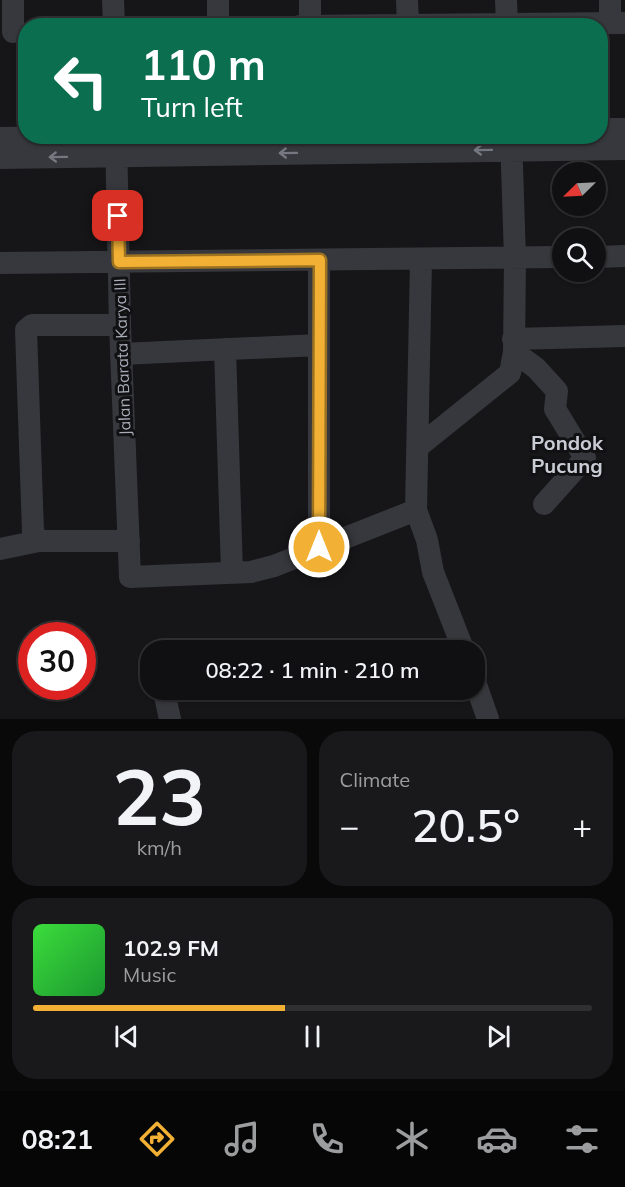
<!DOCTYPE html>
<meta charset="utf-8">
<style>
body{margin:0;font-family:Mulish,sans-serif;background:#19191b;color:#f1f3f6;height:100vh;display:flex;flex-direction:column;font-size:22px;white-space:nowrap}
*{box-sizing:border-box;margin:0}
p{font-size:20px;color:#9c9d9f}
.icon{flex:none;width:33px;height:33px;fill:none;stroke:currentColor;stroke-width:2;stroke-linecap:round;stroke-linejoin:round}
.map{position:relative;height:719px;overflow:hidden}
.side{display:flex;flex-direction:column;gap:12px;padding:12px;background:#09090a;flex:1}
.side>*{flex:none}
.banner{position:absolute;left:18px;top:18px;width:590px;height:126px;border-radius:24px;box-shadow:0 2px 4px #0004,0 0 0 2px #303032;background:#0b6e4f;color:#fff;overflow:hidden}
.needle{width:39px;rotate:246deg}
.tools{position:absolute;left:552px;top:162px;display:grid;gap:12px}
.tools a{display:grid;place-items:center;width:54px;height:54px;border-radius:50%;background:#101012;box-shadow:0 2px 4px #0004,0 0 0 2px #303032;font-size:30px}
.speed{position:absolute;left:18px;top:622px;display:flex;gap:12px;font-size:30px;font-weight:700;text-align:center}
.speed>*{display:grid;place-content:center;width:78px;height:78px;border-radius:50%;background:#101012;box-shadow:0 2px 4px #0004,0 0 0 2px #303032;line-height:1}
.speed .limit{border:9px solid #d22;background:#fff;color:#111}
.pin{position:absolute;display:grid;place-items:center;width:51px;height:51px;color:#fff;margin:-26px;border-radius:12px;box-shadow:0 3px 9px #0006}
.me{position:absolute;width:66px;margin:-33px;rotate:0deg;stroke-linejoin:round;filter:drop-shadow(0 0 4px #0008)}
.turn{display:flex;align-items:center;gap:21px;height:126px;padding:0 24px;font-size:27px}
.turn .icon{width:78px;height:78px;stroke-width:2.5}
.turn b{display:block;font-size:42px;line-height:51px}
.big{font-size:45px;font-weight:600;line-height:1.1}
.side .card{flex:1;display:flex;flex-direction:column;justify-content:center;gap:9px;min-width:0;padding:0 21px;border-radius:24px;background:#19191b}
.side .dial{align-items:center;gap:0}
.dial b{font-size:78px;line-height:1}
.song{display:flex;align-items:center;gap:18px}
.cover{width:72px;height:72px;border-radius:9px;background:linear-gradient(135deg,hsl(120 70% 55%),hsl(130 70% 35%))}
.played{height:6px;border-radius:3px;background:linear-gradient(90deg,#f2b134 45%,#303032 45%)}
.keys{display:flex;justify-content:space-around;direction:ltr}
.heat{display:flex;justify-content:space-between;align-items:center;font-size:33px;direction:ltr}
.side .tiles{flex:1;display:grid;gap:12px;grid-template-columns:1fr 1fr}
.card:last-child{grid-column:span 2}
.trip{position:absolute;left:140px;top:640px;width:345px;height:60px;border-radius:24px;background:#101012;box-shadow:0 2px 4px #0004,0 0 0 2px #303032;font-weight:600;line-height:60px;text-align:center}
.dock{display:flex;height:96px;justify-content:space-around;align-items:center;background:#060607;color:#9c9d9f}
.dock .icon{width:42px;height:42px}
.dock .active{color:#f2b134}
.dock b{font-size:27px;color:#f1f3f6}
.map>svg:first-child{display:block}
.lines{fill:none;stroke-linecap:round;stroke-linejoin:round}
.minor{stroke:#37383d;stroke-width:22}
.oneway{stroke:#757881}
.route-casing{stroke:#9d7322;stroke-width:15}
.route{stroke:#f2b134;stroke-width:10}
.labels{text-anchor:middle;dominant-baseline:central;stroke-width:6;stroke-linejoin:round;paint-order:stroke}
.street-label{font-size:16px;fill:#a8adb8;stroke:#111113}
.quarter-label{font-size:20px;font-weight:bold;fill:#c9ccd4;stroke:#111113}
</style>
<div class="map">
<svg width="625" height="719" viewBox="0 0 625 719">
<rect width="100%" height="100%" fill="#161618"/>
<g class="lines">
<!-- minor -->
<path class="minor" d="M13,0V32
M113,0L114,26
M218,0V26
M407,0L408,24
M506,0L507,26
M610,0V23
M310,25V0
M300,26L625,23
M600,129H625
M116,136L120,325L130,577L251,572L274,566L416,510
M0,138L128,136
M0,158L625,149
M596,257L625,256
M421,259L416,510L427,540L433,572L464,651
M0,263L562,257
M513,339L625,336
M225,349L232,572
M514,352L536,368L557,391L555,409L585,458L544,504
M121,354L319,345
M418,447L510,373L514,352L515,258L511,136
M39,541L33,532L26,330L32,325H120
M319,547V260
M0,549L39,541H129
M474,679L488,719
M165,696L170,719"/>
</g>
<!-- one-way arrows -->
<defs><path id="oneway-shaft" d="M-6 0H5M1.5-3L5.5 0L1.5 3" fill="none" stroke-width="1.6" stroke-linecap="round" stroke-linejoin="round" transform="scale(1.5)"/></defs>
<g class="oneway">
<use href="#oneway-shaft" transform="translate(483 150) rotate(179)"/>
<use href="#oneway-shaft" transform="translate(288 153) rotate(179)"/>
<use href="#oneway-shaft" transform="translate(58 157) rotate(179)"/>
</g>
<g class="lines">
<!-- route casing -->
<g class="route-casing">
<path id="route" d="M118,216L119,262L320,260L319,547"/>
</g>
<!-- route -->
<use href="#route" class="route"/>
</g>
<g class="labels">
<!-- street labels -->
<g class="street-label">
<text transform="translate(122 357) rotate(-92)">Jalan Barata Karya III</text>
</g>
<!-- quarter labels -->
<g class="quarter-label">
<text x="567" y="442">Pondok<tspan x="567" dy="23">Pucung</tspan></text>
</g>
</g>
</svg>
<div class="tools">
<a><svg class="needle" viewBox="-14 -14 28 28"><path d="M0-13l5 13h-10z" fill="#e53935"/><path d="M0 13l5-13h-10z" fill="#9c9d9f"/></svg></a>
<a><svg class="icon" aria-label="search" viewBox="0 0 24 24"><circle cx="10" cy="10" r="6"/><path d="M15 15l6 6"/></svg></a>
</div>
<div class="speed"><div class="limit">30</div></div>
<div class="pin" style="left:118px;top:216px;background:#d93025"><svg class="icon" aria-label="arrive" viewBox="0 0 24 24"><path d="M6 21V4h12l-3 4 3 4H6"/></svg></div>
<svg class="me" style="left:319px;top:547px" viewBox="-20 -20 40 40"><circle r="17" fill="#f2b134" stroke="#fff" stroke-width="3"/><path d="M0-11L8 9 0 5-8 9z" fill="#fff"/></svg>
<div class="trip">08:22 · 1 min · 210 m</div>
<div class="banner">
<div class="turn"><svg class="icon" aria-label="left" viewBox="0 0 24 24"><path d="M17 20v-9H6M10 6l-5 5 5 5"/></svg><div><b>110 m</b>Turn left</div></div>
</div>
</div>
<section class="side">
<div class="tiles">
<div class="card dial"><b>23</b><p>km/h</p></div>
<div class="card"><p>Climate</p>
<div class="heat"><a>−</a><b class="big">20.5°</b><a>+</a></div>
</div>
<div class="card">
<div class="song"><i class="cover"></i><div><b>102.9 FM</b><p>Music</p></div></div>
<div class="played"></div>
<div class="keys"><svg class="icon" aria-label="previous" viewBox="0 0 24 24"><path d="M18 5L8 12l10 7zM5 5v14"/></svg><svg class="icon" aria-label="pause" viewBox="0 0 24 24"><path d="M8 5v14M16 5v14"/></svg><svg class="icon" aria-label="next" viewBox="0 0 24 24"><path d="M6 5l10 7-10 7zM19 5v14"/></svg></div>
</div>
</div>
</section>
<nav class="dock">
<b>08:21</b>
<svg class="icon active" aria-label="directions" viewBox="0 0 24 24"><path d="M12 3l9 9-9 9-9-9zM9 14v-3h6M13 9l2 2-2 2"/></svg>
<svg class="icon" aria-label="music" viewBox="0 0 24 24"><path d="M9 18V5l10-2v13"/><circle cx="6" cy="18" r="3"/><circle cx="16" cy="16" r="3"/></svg>
<svg class="icon" aria-label="phone" viewBox="0 0 24 24"><path d="M5 4h4l2 5-3 2q2 4 5 5l2-3 5 2v4C11 20 4 13 5 4z"/></svg>
<svg class="icon" aria-label="climate" viewBox="0 0 24 24"><path d="M12 3v18M4 7l16 10M4 17L20 7"/></svg>
<svg class="icon" aria-label="car" viewBox="0 0 24 24"><path d="M5 17H2v-5l4-1 3-4h7l3 4 3 1v5h-3M9 17h6M6 11h13"/><circle cx="7" cy="17" r="2"/><circle cx="17" cy="17" r="2"/></svg>
<svg class="icon" aria-label="filters" viewBox="0 0 24 24"><path d="M4 7h16M4 17h16"/><circle cx="9" cy="7" r="2"/><circle cx="15" cy="17" r="2"/></svg>
</nav>
